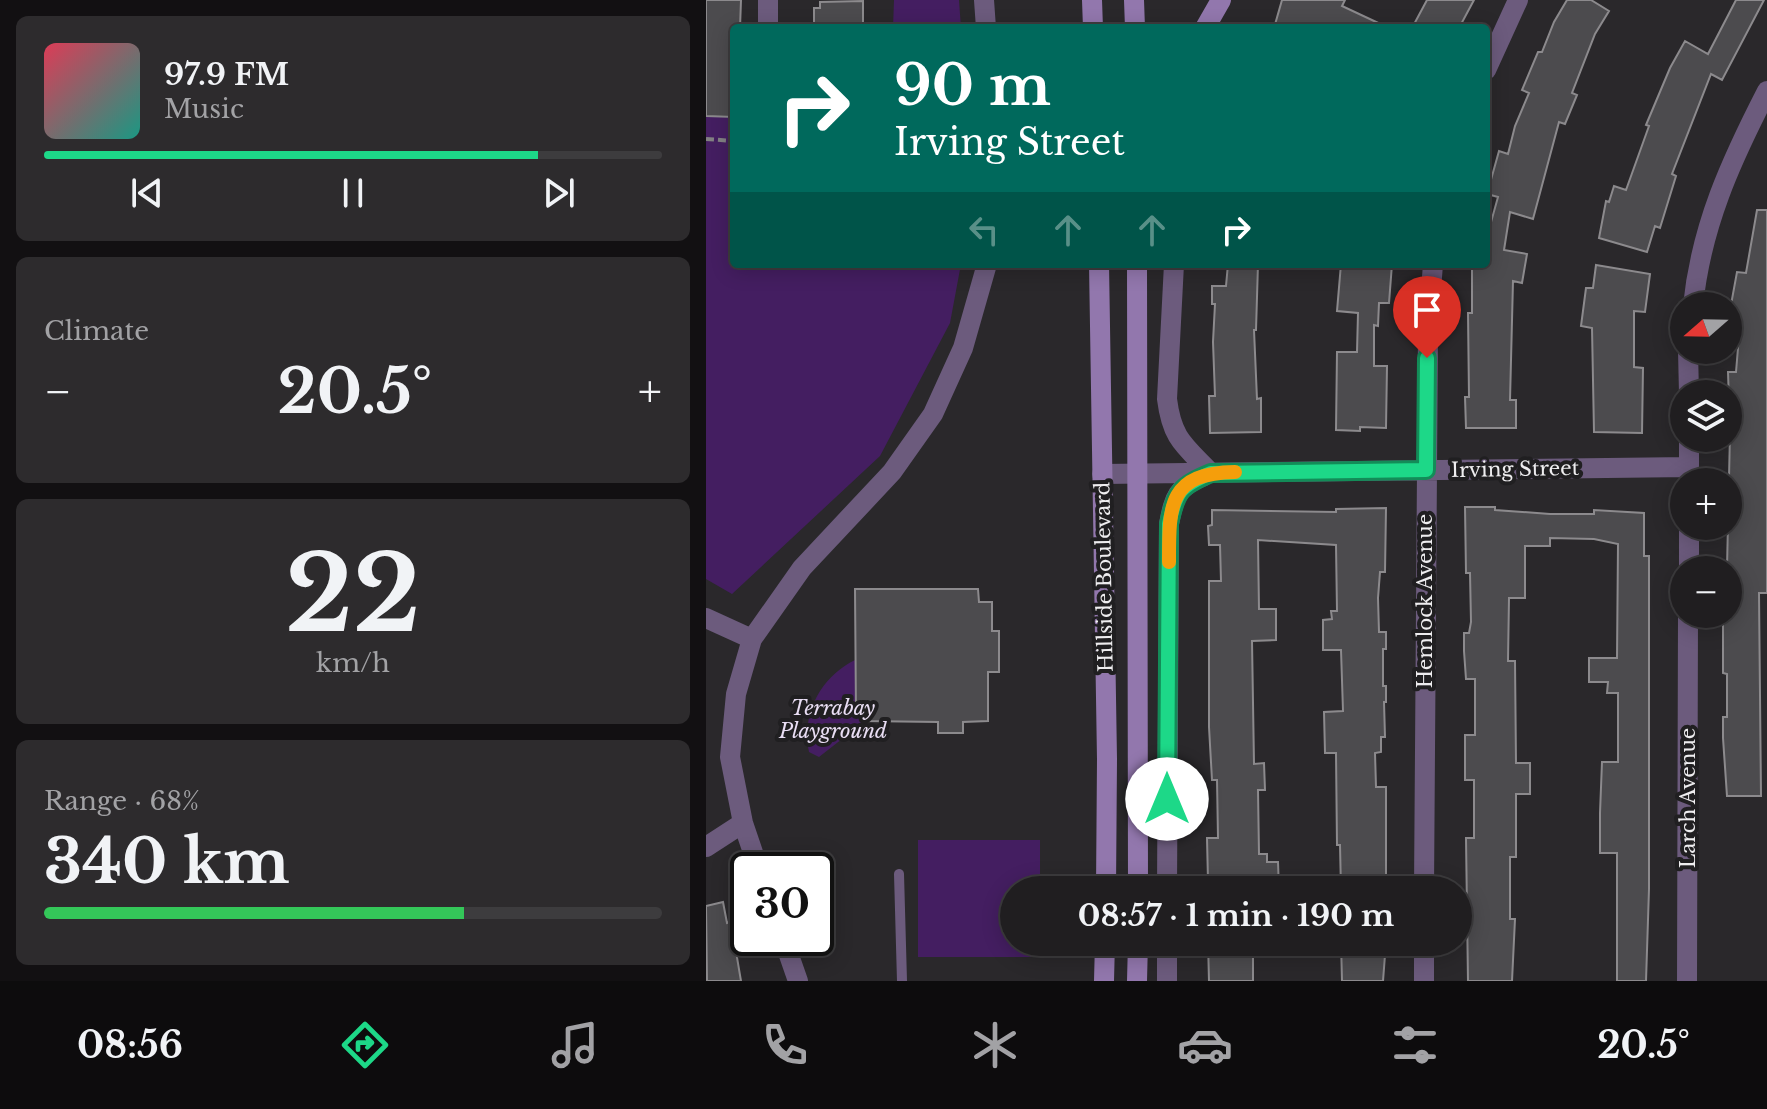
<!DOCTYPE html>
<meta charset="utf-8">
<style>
body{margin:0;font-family:"Libre Baskerville",serif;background:#2d2b2d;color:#f1f3f6;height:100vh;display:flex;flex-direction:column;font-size:30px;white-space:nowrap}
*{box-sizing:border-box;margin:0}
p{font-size:26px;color:#a2a2a5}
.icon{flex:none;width:44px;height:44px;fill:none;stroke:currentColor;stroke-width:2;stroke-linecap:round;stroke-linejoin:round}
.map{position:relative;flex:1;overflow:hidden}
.drawer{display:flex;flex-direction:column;gap:16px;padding:16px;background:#121012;width:706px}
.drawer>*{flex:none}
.guide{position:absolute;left:24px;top:24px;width:760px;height:244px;border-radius:8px;box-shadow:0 4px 20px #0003,0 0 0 2px #3d3c3e;background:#00695c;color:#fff;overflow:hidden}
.needle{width:52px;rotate:250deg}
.buttons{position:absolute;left:964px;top:292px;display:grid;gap:16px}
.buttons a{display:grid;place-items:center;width:72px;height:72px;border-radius:50%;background:#201e20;box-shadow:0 4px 20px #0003,0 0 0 2px #3d3c3e;font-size:40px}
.speed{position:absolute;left:24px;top:852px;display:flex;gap:16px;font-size:40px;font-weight:700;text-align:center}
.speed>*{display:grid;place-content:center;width:104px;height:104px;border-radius:50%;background:#201e20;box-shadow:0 4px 20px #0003,0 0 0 2px #3d3c3e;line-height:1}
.speed .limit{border:4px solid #111;border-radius:12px;background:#fff;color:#111}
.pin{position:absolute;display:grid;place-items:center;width:68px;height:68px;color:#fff;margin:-82px -34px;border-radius:50% 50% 50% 0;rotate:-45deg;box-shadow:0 0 8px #0007}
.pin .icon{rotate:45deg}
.me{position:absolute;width:88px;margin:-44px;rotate:0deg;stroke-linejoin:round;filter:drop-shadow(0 0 6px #0008)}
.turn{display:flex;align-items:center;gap:28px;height:168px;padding:0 32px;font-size:36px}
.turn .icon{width:104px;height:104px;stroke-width:2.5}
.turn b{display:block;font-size:56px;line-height:68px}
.lanes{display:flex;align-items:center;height:76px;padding:0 32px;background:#0003;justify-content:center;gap:40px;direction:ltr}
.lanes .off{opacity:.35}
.big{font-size:60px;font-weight:800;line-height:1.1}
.drawer .tile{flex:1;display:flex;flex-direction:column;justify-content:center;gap:12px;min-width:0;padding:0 28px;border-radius:12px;background:#2d2b2d}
.drawer .dial{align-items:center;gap:0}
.dial b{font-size:104px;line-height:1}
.song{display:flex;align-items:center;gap:24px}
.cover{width:96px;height:96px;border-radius:12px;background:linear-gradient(135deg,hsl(350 70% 55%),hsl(170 70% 35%))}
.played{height:8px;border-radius:4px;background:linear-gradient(90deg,#1dd888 80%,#3d3c3e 80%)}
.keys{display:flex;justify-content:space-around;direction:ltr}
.heat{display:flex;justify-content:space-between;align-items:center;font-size:44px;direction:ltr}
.charge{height:12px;border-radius:6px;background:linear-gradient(90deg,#34c759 68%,#3d3c3e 0)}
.trip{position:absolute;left:294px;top:876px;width:472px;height:80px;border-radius:40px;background:#201e20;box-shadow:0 4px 20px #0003,0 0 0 2px #3d3c3e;font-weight:800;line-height:80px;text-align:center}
.tab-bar{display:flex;height:128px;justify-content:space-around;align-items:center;background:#0d0c0d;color:#a2a2a5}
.tab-bar .icon{width:56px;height:56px}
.tab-bar .current{color:#1dd888}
.tab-bar b{font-size:36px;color:#f1f3f6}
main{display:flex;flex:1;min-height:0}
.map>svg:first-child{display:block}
.green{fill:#441e61}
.building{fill:#4c4b4e;stroke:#8c8a8d;stroke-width:2}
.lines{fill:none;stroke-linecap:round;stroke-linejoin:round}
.path{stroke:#828183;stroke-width:4;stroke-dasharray:8 4;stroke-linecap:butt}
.lane{stroke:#6c5b7d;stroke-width:10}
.street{stroke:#6c5b7d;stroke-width:20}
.secondary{stroke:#9277ad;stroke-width:20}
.route-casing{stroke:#138c58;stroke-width:20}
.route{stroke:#1dd888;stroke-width:14}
.slow{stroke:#f59e0b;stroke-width:14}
.labels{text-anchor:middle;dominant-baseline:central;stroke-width:8;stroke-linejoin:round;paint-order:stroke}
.street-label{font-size:20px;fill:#eeedef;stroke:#201f21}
.park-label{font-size:20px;font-style:italic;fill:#e9def4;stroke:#201f21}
</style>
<main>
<section class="drawer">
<div class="tile">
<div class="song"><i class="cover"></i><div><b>97.9 FM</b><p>Music</p></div></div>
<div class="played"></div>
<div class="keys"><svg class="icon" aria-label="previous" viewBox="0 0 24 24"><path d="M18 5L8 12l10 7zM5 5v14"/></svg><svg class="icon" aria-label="pause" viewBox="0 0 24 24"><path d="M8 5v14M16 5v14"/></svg><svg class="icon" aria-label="next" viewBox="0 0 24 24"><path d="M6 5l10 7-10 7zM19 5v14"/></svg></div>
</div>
<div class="tile"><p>Climate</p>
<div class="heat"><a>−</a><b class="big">20.5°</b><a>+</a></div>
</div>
<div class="tile dial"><b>22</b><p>km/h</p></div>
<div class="tile"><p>Range · 68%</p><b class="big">340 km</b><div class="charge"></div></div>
</section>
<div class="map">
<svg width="1061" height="981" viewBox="0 0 1061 981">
<rect width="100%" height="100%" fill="#2a282b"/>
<!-- green -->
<path class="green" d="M188,0H253L255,28H187Z
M0,109L28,113V264H255L244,323L174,456L26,594L0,579Z
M149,660L150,714L159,715V721L113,757L103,752C95,713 115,677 149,660Z
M212,840H334V890H308V942H334V957H212Z"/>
<!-- building -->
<path class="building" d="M0,0H35L34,28H28V117L0,116Z
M576,0H639L636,6L683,28H568Z
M721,0H768L753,28H706Z
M861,0H885L903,11L889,34L866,93L871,95L859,124L853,122L827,219L804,212L798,250L821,254L816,283L807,281L804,400H810V428H760L759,397H763L762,313H766V264H780V233H782L792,197L781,194L793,151L802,154L809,126L823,93L816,90L832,52H836L848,22Z
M1030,0H1058L1016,80L1005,74L966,174L970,176L954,228L949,226L941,252L893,238L900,201L903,202L908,186L920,190L943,126L940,125L964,68L979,41L1002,54Z
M157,1V28H108V8H114V2Z
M1051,210H1061V593H1053L1055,796H1021L1017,738V717H1021V674L1017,673V614H1022V605H1025V568H1021L1024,433L1022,372H1030L1034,324L1022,321L1031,272L1040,273Z
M522,264H552L550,330H548L551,399L555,398V432L504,433L503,396H509L507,342L509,304H506V286H520Z
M635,264H686L683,303H673L672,326L668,325V366H681L680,428L654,427V431L630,430L631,352H651L652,313L631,311Z
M890,265L944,274L939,312L928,311V367L937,368L936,433L888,432L886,328L875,326L880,288H887Z
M759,507H789V510L844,514H888V510L938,513V556H943V889L940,981H911V853H894V813L896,762H912V693H901L902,682H883V658H911L912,544L888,539L844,538V546H819V598H803L802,661H809L810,763H824V794H810V857H804V919H809L806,981H762L760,838H768V780H759V735H769V679H760L758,651V633H763L765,622L764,573H760Z
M680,508L679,572H674L672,598L673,632H680V649H677V686H680V702H678L679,737H675V752L669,753L670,787H680V882H677V890H635L634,845H631L630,753H619L618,712L637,711L635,650H617V620L626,619L625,611H631L630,545L552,540L553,609H570V640L546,641L548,764L558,763L559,790H552L553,854H561V862H572L573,890H505V881H502L501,838H512L511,780H506L503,727V581H515L514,545H503L502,526L506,525V510L630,512V509Z
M149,589H272L273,602H286V631H293V672H282V721L257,722V733H232V722L159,721V715H150Z
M17,902L21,923L25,922L35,981H1L0,906Z
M502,942H547V981H503Z
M635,942H680L677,981H636Z"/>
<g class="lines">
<!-- path -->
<path class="path" d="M0,139L28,141"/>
<!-- lane -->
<path class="lane" d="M193,874L196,981"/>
<!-- street -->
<path class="street" d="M62,0V28
M278,0L280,28
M780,70L812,0
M468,264L461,399C466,439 478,445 505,473
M987,306C995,226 1025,161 1061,91
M982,350L983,394
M983,438V482
M396,474L983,467
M983,570V526
M0,618L46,639
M0,847L37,823
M53,870L37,823L24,757L30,694L46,639L96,568L186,472L227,414L257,348L281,264
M461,890L463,524C468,497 471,487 498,476
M718,890L722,330L727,264
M77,938L92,981
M461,981V942
M718,981V942
M981,981L982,614"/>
<!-- secondary -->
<path class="secondary" d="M386,0L387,28
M428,0L429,28
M499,28L515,0
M393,264L401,759L400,890
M431,264L432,890
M398,981L399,942
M431,981L432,942"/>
</g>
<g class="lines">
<!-- route casing -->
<g class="route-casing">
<path id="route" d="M461,799L463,524C470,491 474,486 505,473L720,470L721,358"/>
</g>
<!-- route -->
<use href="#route" class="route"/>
<!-- slow -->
<path class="slow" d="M463,562C463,506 462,473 529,472"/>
</g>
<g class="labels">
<!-- street labels -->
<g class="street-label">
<text transform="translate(809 469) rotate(-1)">Irving Street</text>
<text transform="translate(398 577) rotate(-91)">Hillside Boulevard</text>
<text transform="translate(719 601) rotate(-90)">Hemlock Avenue</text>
<text transform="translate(982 798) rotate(-90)">Larch Avenue</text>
</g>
<!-- park labels -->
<g class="park-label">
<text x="127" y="708">Terrabay<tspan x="127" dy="23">Playground</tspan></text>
</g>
</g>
</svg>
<div class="buttons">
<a><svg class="needle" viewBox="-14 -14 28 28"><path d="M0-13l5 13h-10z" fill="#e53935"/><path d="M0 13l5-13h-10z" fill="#a2a2a5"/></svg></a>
<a><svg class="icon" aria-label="layers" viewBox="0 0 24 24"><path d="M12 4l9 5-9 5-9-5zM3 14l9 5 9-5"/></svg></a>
<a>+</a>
<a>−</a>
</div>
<div class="speed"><div class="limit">30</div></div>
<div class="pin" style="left:721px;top:358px;background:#d93025"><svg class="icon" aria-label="arrive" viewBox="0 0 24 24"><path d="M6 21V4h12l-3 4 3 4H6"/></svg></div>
<svg class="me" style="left:461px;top:799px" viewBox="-20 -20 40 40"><circle r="19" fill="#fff"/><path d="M0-13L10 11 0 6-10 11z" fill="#1dd888"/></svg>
<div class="trip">08:57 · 1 min · 190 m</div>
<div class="guide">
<div class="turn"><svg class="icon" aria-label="right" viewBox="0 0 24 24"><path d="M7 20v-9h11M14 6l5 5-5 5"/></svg><div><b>90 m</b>Irving Street</div></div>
<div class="lanes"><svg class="icon off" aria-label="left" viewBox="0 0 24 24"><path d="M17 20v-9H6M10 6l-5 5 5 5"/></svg><svg class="icon off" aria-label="ahead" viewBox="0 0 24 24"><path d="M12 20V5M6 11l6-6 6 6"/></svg><svg class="icon off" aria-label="ahead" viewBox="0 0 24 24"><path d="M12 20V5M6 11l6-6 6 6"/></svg><svg class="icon" aria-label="right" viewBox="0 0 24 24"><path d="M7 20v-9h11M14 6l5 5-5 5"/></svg></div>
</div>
</div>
</main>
<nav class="tab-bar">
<b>08:56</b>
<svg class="icon current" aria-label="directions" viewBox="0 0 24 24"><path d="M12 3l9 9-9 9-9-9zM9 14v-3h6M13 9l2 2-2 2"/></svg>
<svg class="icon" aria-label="music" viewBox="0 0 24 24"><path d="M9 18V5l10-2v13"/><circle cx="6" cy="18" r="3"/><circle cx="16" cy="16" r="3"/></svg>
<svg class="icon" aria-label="phone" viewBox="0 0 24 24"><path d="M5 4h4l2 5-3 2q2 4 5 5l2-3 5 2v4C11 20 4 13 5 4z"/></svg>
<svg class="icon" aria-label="climate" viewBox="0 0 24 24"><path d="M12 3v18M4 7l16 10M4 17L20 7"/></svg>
<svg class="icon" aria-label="car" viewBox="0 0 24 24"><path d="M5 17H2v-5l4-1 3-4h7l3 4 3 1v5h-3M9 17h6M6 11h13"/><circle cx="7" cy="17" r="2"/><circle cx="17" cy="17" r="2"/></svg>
<svg class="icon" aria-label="filters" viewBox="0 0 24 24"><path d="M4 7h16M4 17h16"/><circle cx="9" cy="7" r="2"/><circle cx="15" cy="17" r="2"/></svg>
<b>20.5°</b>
</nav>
